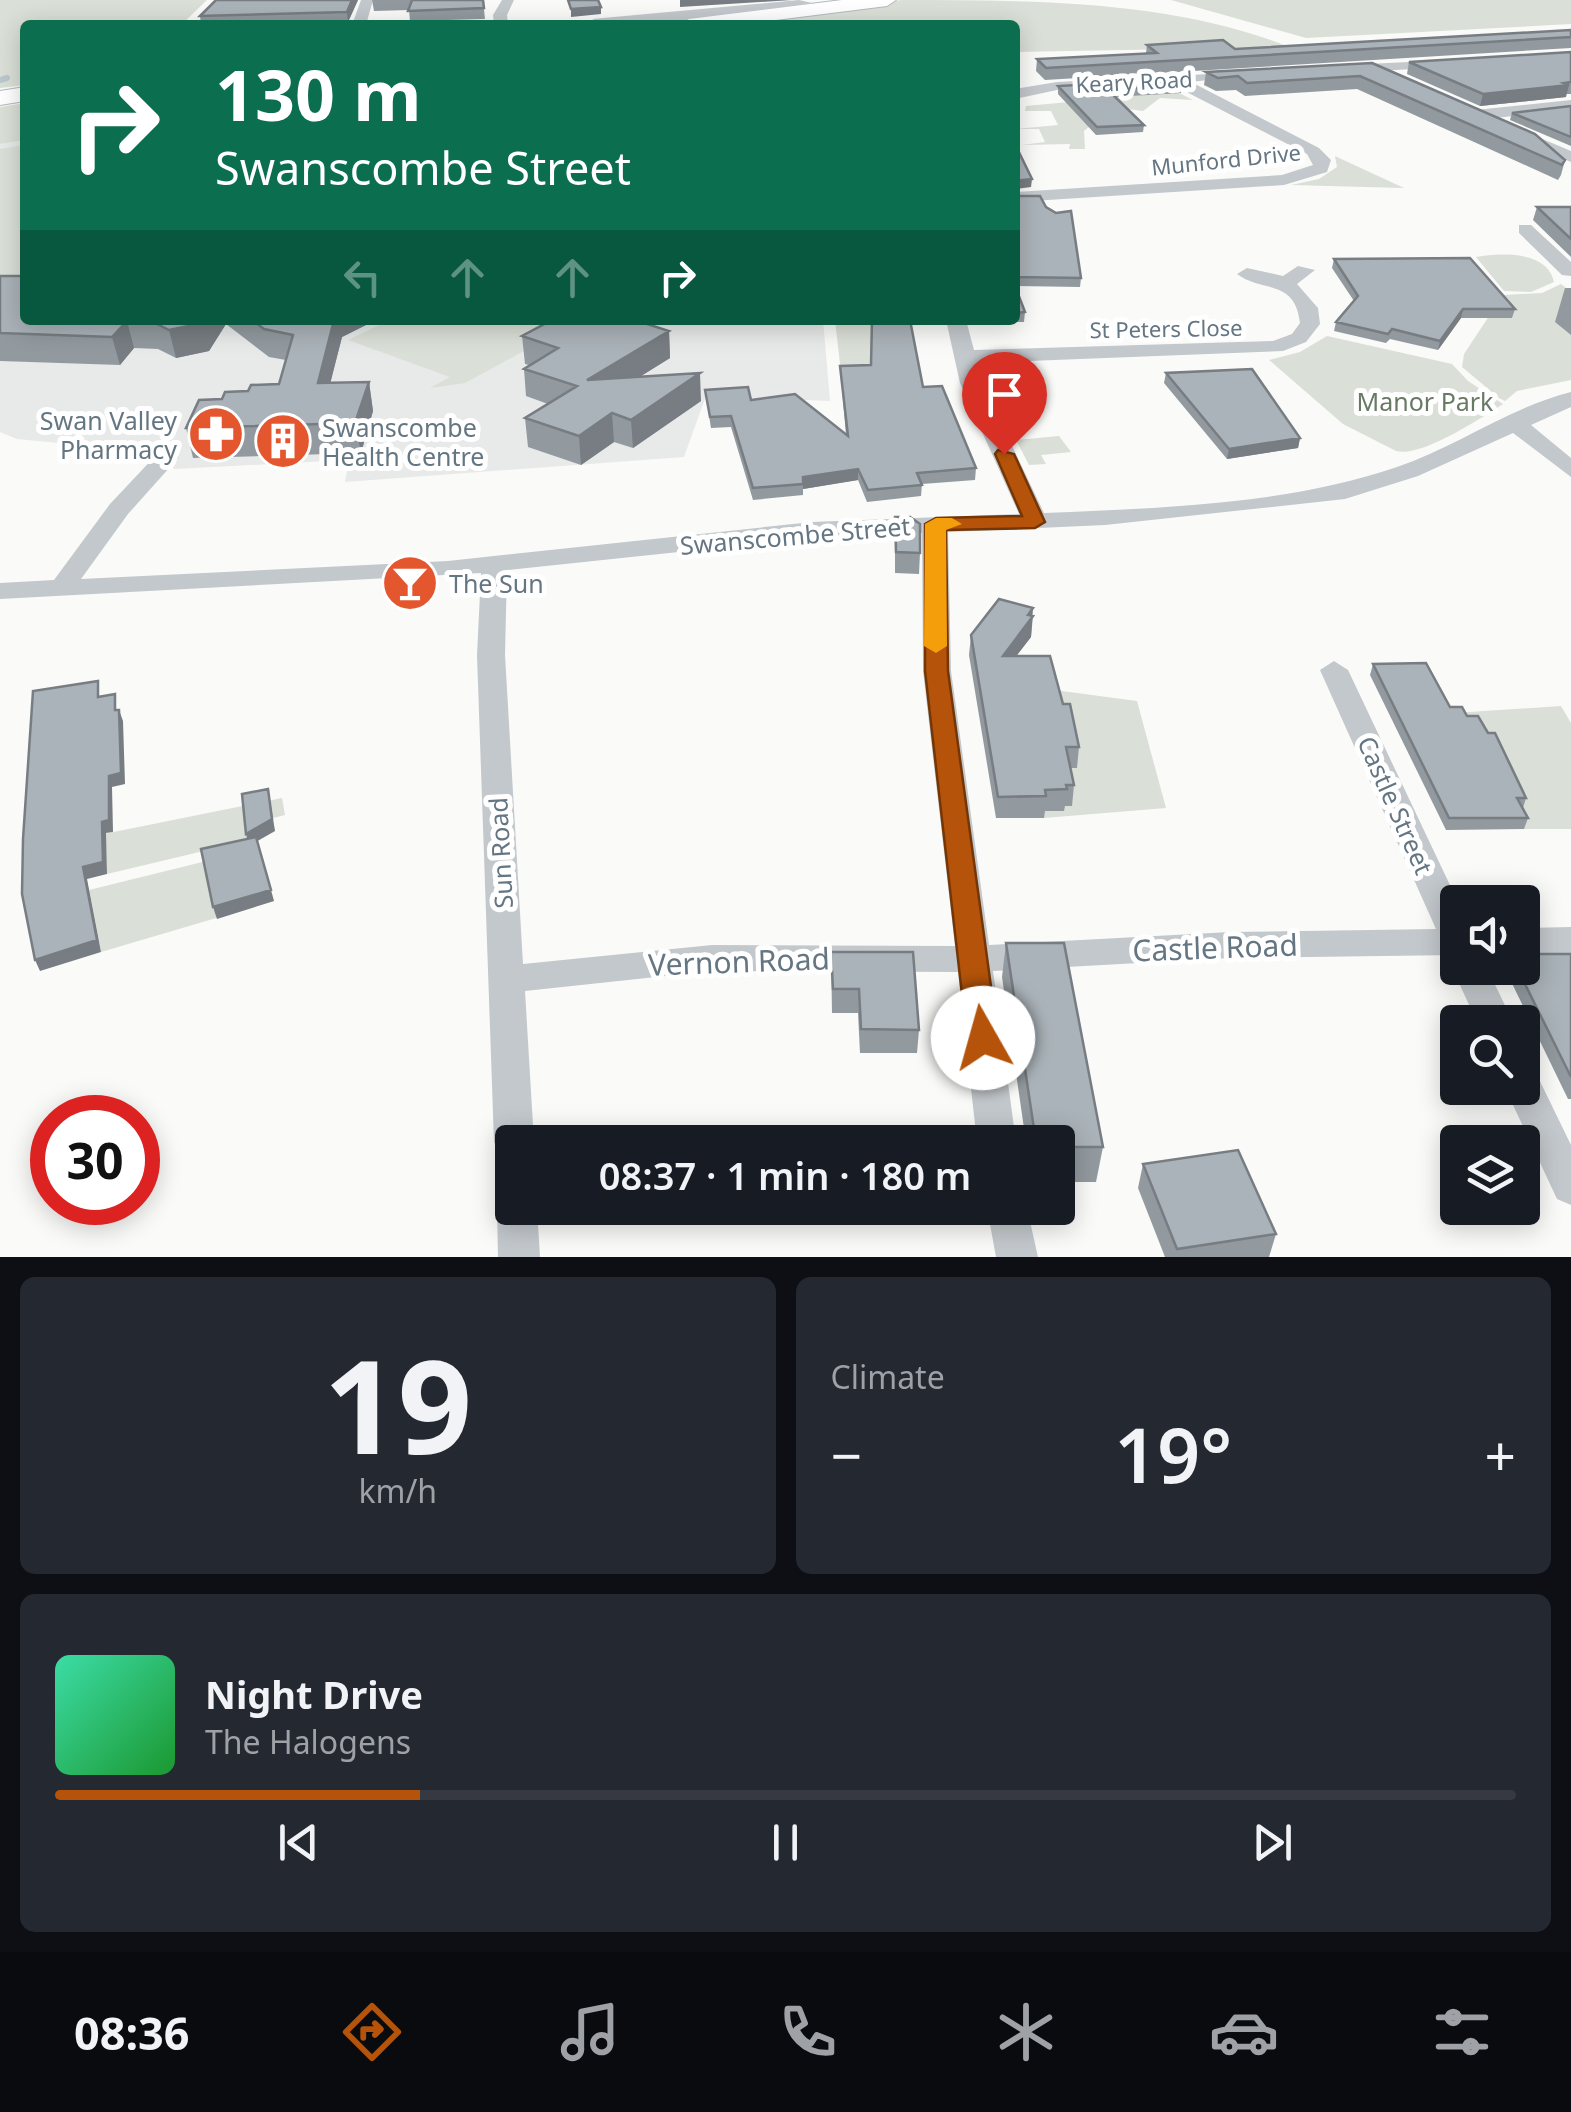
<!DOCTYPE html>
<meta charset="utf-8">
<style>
body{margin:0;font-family:"Noto Sans",sans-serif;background:#242831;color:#f1f3f6;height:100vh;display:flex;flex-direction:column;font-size:38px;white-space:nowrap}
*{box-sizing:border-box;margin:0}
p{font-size:32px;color:#9ea1a6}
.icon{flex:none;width:55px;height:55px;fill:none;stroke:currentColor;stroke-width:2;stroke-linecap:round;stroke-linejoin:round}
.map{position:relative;height:1257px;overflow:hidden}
.drawer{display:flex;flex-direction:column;gap:20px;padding:20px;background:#0d0f14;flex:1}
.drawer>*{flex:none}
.hud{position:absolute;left:20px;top:20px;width:1000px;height:305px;border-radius:10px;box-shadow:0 5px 25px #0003;background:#0b6e4f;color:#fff;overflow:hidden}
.controls{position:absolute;left:1440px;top:885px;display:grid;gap:20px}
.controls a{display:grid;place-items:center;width:100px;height:100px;border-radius:10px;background:#171b24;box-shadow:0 5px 25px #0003;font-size:50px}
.speed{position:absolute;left:30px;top:1095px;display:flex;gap:20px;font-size:50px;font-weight:700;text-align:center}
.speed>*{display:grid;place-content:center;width:130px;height:130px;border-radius:50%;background:#171b24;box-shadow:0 5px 25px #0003;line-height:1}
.speed .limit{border:15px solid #d22;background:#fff;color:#111}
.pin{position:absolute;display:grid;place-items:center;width:85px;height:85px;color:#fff;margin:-102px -42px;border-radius:50% 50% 50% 0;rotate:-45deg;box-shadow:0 0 10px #0007}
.pin .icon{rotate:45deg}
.me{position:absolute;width:110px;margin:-55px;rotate:353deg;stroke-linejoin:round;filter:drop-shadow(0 0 8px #0008)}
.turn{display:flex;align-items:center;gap:35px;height:210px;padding:0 30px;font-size:45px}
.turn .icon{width:130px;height:130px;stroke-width:2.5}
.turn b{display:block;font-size:70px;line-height:85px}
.lanes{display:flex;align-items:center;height:95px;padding:0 30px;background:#0003;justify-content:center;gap:50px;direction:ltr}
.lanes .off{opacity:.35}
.big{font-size:75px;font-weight:600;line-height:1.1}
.drawer .card{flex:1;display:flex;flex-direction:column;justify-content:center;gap:15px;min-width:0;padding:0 35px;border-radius:15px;background:#242831}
.drawer .dial{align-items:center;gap:0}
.dial b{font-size:130px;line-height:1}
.song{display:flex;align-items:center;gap:30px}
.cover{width:120px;height:120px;border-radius:15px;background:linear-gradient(135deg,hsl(160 70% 55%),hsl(130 70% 35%))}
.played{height:10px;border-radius:5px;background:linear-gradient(90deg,#b45309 25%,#363941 25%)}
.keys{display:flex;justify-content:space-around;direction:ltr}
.heat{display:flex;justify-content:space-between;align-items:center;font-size:55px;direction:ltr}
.drawer .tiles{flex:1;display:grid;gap:20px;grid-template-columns:1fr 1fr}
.card:last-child{grid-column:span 2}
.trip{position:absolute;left:495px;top:1125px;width:580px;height:100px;border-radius:10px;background:#171b24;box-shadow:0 5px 25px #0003;font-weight:600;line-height:100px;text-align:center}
.menu{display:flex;height:160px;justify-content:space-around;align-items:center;background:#090b0e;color:#9ea1a6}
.menu .icon{width:70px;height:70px}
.menu .active{color:#b45309}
.menu b{font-size:45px;color:#f1f3f6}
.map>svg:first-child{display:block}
.built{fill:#e8e9e9}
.green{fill:#dadfd7}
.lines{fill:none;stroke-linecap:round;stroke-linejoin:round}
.stream{stroke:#bbc7cb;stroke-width:6}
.secondary-casing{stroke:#b3babf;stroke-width:2}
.street{fill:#c3c8cc;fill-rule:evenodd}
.secondary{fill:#fff;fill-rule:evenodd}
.wall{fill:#929a9f}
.shaded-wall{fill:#777d82}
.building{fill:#aab3b9;stroke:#777d82;stroke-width:2.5}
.route{fill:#b45309;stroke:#753606;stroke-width:2.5}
.slow{fill:#f59e0b}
.labels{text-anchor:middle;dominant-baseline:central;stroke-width:10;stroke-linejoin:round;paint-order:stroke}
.far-street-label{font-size:22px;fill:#657683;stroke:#fff}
.park-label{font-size:25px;fill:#687a64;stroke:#fff}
.poi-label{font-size:25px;fill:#657683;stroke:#fff;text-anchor:start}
.street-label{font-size:25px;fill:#657683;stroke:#fff}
.near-street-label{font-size:30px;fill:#657683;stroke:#fff}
</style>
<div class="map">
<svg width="1571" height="1257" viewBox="0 0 1571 1257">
<rect width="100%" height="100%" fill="#fafaf8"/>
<!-- built -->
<path class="built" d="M25,140V320H823L830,401L706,396L684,457L345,482L349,460L174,469L152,452L17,439L0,432V144Z"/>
<!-- green -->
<path class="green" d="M0,0H207L181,25H25V85L0,88Z
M902,0C1031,0 1173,0 1289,47L1015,52V25H701Z
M1171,0H1571V24L1306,38Z
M1169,88L1193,100L1160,98L1143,111L1114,107L1084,131L1085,149H1069L1070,144L1022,145L1045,142L1039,129H1016L1058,125L1051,111H1025L1026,106L1155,94Z
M25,103V140L0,144V107Z
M25,145V280L0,283V149Z
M1335,156L1337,157L1404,188L1291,185L1319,179L1337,167Z
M1476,257C1500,253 1547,250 1554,282L1531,292L1504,291Z
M1561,284L1571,292V380L1517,391L1505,401L1499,398L1462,367L1464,354L1503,295L1542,293Z
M390,320H581L465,383L430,388L450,377L348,340Z
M835,320H883V363L847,425Z
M1327,336L1452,364L1468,381L1503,404C1481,418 1421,458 1396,451L1343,424L1269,360L1300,352Z
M1059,436L1071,452L1041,455L1046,464L1029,465L1016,440Z
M1054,690L1137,701L1166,808L1044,818L1043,811H1063Z
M1561,706L1571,723V829H1524L1439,714Z
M282,798L285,815L273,818L275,831L266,836L107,874L106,843L84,838Z
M255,849L274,901L101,952L89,890Z"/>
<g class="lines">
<!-- stream -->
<path class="stream" d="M0,80L7,78"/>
<!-- secondary casing -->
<g class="secondary-casing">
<path id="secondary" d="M842,0H896L887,6L735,25H679L689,19Z
M25,87V101L0,105V91Z"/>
</g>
<!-- street -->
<path class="street" d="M361,0H373L366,25H352Z
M502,0H514L507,15L508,25H494L493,15Z
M799,0L812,3C790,17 614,32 592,19Z
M374,21L397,25H367Z
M1452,60V66L1447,67L1345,73L1338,69L1345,65Z
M1247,72L1249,75L1191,82L1319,148L1331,160L1327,172L1284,185L1015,202V192L1282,175L1313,165L1307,154L1171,84L1057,90L1015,99V89L1057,82Z
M1571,100V110L1475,120L1467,115L1475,110Z
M1516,128L1571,151V162L1510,136L1508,133Z
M1519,225H1531L1571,262V276L1562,275L1519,233Z
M1298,266L1315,270L1297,284L1318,308L1320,324L1306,342L1283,351L977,363L982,383L1044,513C1160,508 1286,505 1397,467C1456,447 1510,407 1571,392V407L1531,425L1571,458V477L1513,433L1418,476L1345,499L1105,525L948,532L951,671L989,945L1230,932L1436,929L1320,670L1334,661L1348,670L1458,902V955L1230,958L993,971L1016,1142H977L958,972L712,971L525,991L534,1142H512V1158L500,1154L494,1142L477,655L481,573L0,599V583L54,580L110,504L159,452L167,450L179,457L128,514L81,579L448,561L812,522L1019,514L960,383L946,320H966L974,350L1273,341L1292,334L1300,323C1295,278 1262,293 1237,274L1247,268L1283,276ZM922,533L923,671L955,946L712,945L523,964L505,655L507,570L812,538Z
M1571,927V953L1522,954V928Z
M1457,959L1458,968H1487L1513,1022H1477L1452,968Z
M1522,1067L1535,1071L1571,1145V1205L1557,1199L1505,1088H1522Z
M512,1192V1208H537L540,1257H498L497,1208L503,1195Z
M987,1208H1027L1038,1257H996Z"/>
<!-- secondary -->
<use href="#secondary" class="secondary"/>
</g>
<!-- wall -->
<path class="wall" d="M358,0L348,22L201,25L200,16Z
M372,0H483L485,19L410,21L409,10L374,11Z
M1571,30V48L1045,80L1036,71L1037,59L1146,53L1147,45L1235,49Z
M1571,52V94H1566V97L1480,106L1407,74L1409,62Z
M1372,63L1565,160L1561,175L1558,180L1357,89L1245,96L1236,90L1216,91L1204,85L1206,72Z
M1058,86H1182L1181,93L1115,97L1144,125L1143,132L1096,135L1058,94Z
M1571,106V146L1510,120L1512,113Z
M1015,196L1081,278L1080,287L1015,286L1025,312L1024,322H993V320H1015Z
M1537,207H1571V257L1533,220Z
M1334,259L1515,309L1512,318H1461L1438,350L1390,339L1386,343L1334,331L1336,322L1354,301L1332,268Z
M0,276L25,320H376L342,337L330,383L369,382L373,411L361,453L193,458L186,428L222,399L279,384L286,360L269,357L226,324L209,351L176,358L158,349L134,348L120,365L0,361Z
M1565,288H1571V335L1555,322Z
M552,320H649V325L669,331L670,358L639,377L701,401L633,448L614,442L581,465L528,447L525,418L548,404L526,396L524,369L529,365L525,364L522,336Z
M840,366L923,387L976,468L975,480L922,484L921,496L867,502L858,480L803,489V495L753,500L731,427L711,428L705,390L751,400L846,435Z
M1166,373L1300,438L1298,448L1227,459L1164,383Z
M895,517L920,553L919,574L895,573Z
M1032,616H1033L1031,637L1016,656L1063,704L1079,747L1077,768H1070L1074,785L1072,806H1065L1064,811H1045L1044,818H996L969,655L971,635Z
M1373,664L1467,716L1526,798L1523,808L1528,818L1524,829L1446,830L1370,675Z
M1006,943L1103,1147L1096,1182H1058V1142H1026L1002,977Z
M831,952L919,1030L917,1053H860L858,1013H832Z
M1571,954V1099H1568L1505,969V968H1522Z
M1143,1164L1276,1234L1269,1257H1165L1138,1188Z"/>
<!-- shaded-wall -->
<path class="shaded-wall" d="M352,0H358L348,22L347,12Z
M680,0H792L680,7Z
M601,7V14L571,17V9Z
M1569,85L1566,97L1480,106L1483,94Z
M1032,179L1031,187L1015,189V181Z
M1463,309L1461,318L1438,350L1440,341Z
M205,320H225L226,324L209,351L176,358L169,330Z
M334,320H376L342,337L323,412L318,383Z
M127,321L134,348L120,365L112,337Z
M669,331L670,358L590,408L587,380Z
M700,373L701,401L633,448L631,420Z
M369,382L373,411L361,453L355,423Z
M612,413L614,442L581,465L579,436Z
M1300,438L1298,448L1227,459L1229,449Z
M858,469V480L803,489V477Z
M1033,608L1031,637L1001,676L1003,656Z
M119,710L123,721L125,784L112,787L113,832L106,833L107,874L87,879L101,952L40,971L35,960L83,867L102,822Z
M268,789L275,831L249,846L246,834Z
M271,890L274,901L217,919L213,907Z"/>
<!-- building -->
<path class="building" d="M216,0H352L347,12L200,16Z
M412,0H483L484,8L408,11Z
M568,0H598L601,7L571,9Z
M1571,30V37L1046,68L1037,59L1157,53L1147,45L1223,40L1235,49Z
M1571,52V82L1564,83L1569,85L1483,94L1409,62Z
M1372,63L1535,134L1565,160L1562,165L1360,76L1247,83L1238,76L1218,78L1206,72Z
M1170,80L1182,86L1108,90L1144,125L1097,127L1058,86Z
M1571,106V137L1512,113Z
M1015,144L1032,179L1015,181Z
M1015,196H1040L1046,207L1056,213L1071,211L1081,278L1015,277V209H1017Z
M1537,207H1571V239Z
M1470,258L1515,309H1463L1440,341L1392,329L1388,334L1336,322L1358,296L1334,259Z
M0,276H25V320H205L203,323L169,330L151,321H127L112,337L0,333Z
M1015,286L1025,312L1015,313Z
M252,320H334L318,383L369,382L355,423L186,428L199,400L222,399L225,392L248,391L251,385L279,384L293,335L264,329Z
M552,320H635L669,331L587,380L700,373L631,420L612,413L579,436L525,418L577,386L524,369L558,348L522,336Z
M872,320H910L923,387L942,386L976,468L917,473L922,485L868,490L858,469L803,477V484L753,488L731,416L710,417L705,390L748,387L751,400L795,394L848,436L840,366L871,365Z
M1252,369L1300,438L1229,449L1166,373Z
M895,517H910L920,524V553L896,552Z
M999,599L1033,608L1028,615L1033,616L1003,656H1050L1063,704H1070L1079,747H1066L1074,785H1066L1067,789L1045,790L1046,796L998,797L971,635Z
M1426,663L1450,707H1462L1467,716H1478L1488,733H1495L1526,798H1517L1528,818H1449L1373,664Z
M98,681V697L115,694V710H119L121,773L109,776V820L102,822L103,862L83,867L97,940L35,960L22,894L23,839L33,691Z
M268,789L272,819L246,834L242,794Z
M256,837L271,890L213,907L201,849Z
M1006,943H1064L1103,1147H1058V1142H1036Z
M831,952H913L919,1030L861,1029L859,989H833Z
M1522,954H1571V1077L1517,968H1522Z
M1238,1150L1276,1234L1177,1249L1143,1164Z"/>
<!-- route -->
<path class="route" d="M998,450L1014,454L1045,522L1035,528L946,530L948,671L998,1038L994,1047L983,1050L972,1047L967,1038L925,671V524L936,518L1022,516L995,454Z"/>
<!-- slow -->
<path class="slow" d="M936,518H952L962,524L946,530L947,646L936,653L924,646L925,524Z"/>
<!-- icons -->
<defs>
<g id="pharmacy-disc" transform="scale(2.875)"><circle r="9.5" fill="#e4572e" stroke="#fff"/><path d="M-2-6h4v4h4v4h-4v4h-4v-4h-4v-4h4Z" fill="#fff"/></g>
<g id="building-disc" transform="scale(2.875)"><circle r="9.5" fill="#e4572e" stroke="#fff"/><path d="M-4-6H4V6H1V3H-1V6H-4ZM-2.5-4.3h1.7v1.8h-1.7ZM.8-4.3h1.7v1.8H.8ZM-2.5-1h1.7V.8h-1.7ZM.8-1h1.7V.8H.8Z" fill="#fff"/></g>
<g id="bar-disc" transform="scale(2.875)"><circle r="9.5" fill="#e4572e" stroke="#fff"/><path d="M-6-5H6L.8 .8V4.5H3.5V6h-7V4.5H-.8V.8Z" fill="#fff"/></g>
</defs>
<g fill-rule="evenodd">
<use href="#pharmacy-disc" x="216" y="434"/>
<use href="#building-disc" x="283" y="441"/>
<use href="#bar-disc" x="410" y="583"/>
</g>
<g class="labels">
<!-- far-street labels -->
<g class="far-street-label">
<text transform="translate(1134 81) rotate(-3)">Keary Road</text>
<text transform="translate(1226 159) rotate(-6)">Munford Drive</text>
<text transform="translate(1166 328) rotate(-1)">St Peters Close</text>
</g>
<!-- park labels -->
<g class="park-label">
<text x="1425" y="401">Manor Park</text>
</g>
<!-- poi labels -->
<g class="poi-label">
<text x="177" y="420" text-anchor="end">Swan Valley<tspan x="177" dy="29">Pharmacy</tspan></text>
<text x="322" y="427">Swanscombe<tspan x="322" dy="29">Health Centre</tspan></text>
<text x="449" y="583">The Sun</text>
</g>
<!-- street labels -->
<g class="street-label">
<text transform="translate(795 535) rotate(-5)">Swanscombe Street</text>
<text transform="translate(1396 805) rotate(66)">Castle Street</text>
<text transform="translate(500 853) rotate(-93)">Sun Road</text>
</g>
<!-- near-street labels -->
<g class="near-street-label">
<text transform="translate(1215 947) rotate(-2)">Castle Road</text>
<text transform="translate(739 961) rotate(-2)">Vernon Road</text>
</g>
</g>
</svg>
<div class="controls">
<a><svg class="icon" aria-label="sound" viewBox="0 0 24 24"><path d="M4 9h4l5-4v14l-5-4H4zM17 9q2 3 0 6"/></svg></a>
<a><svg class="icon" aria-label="search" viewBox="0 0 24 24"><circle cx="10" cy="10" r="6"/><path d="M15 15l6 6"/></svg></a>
<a><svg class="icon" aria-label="layers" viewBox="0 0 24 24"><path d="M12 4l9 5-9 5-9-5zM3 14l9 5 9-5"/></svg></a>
</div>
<div class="speed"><div class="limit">30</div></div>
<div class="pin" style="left:1004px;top:454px;background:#d93025"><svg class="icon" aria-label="arrive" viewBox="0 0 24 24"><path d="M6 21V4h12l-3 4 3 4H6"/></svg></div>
<svg class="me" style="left:983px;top:1038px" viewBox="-20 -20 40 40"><circle r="19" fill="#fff"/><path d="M0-13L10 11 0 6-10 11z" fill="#b45309"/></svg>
<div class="trip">08:37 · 1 min · 180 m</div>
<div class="hud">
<div class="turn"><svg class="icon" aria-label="right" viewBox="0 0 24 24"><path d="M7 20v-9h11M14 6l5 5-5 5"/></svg><div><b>130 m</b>Swanscombe Street</div></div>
<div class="lanes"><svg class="icon off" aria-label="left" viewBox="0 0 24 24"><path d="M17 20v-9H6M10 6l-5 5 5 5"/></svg><svg class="icon off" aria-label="ahead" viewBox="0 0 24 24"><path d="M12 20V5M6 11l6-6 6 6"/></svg><svg class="icon off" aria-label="ahead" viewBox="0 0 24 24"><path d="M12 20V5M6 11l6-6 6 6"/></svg><svg class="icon" aria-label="right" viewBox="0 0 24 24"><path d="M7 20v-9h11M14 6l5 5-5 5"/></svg></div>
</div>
</div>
<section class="drawer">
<div class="tiles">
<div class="card dial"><b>19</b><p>km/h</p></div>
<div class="card"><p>Climate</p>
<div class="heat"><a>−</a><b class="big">19°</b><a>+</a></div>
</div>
<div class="card">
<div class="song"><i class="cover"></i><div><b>Night Drive</b><p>The Halogens</p></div></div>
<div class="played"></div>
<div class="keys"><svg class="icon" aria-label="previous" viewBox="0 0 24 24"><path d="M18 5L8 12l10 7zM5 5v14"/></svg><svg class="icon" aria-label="pause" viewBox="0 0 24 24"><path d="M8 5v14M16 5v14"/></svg><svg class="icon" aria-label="next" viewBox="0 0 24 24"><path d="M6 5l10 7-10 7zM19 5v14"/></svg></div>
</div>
</div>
</section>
<nav class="menu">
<b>08:36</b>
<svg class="icon active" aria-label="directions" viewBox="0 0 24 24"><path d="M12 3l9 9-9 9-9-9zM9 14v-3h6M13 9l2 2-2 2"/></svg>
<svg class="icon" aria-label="music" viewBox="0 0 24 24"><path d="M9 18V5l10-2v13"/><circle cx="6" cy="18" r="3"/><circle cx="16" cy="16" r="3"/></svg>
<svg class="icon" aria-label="phone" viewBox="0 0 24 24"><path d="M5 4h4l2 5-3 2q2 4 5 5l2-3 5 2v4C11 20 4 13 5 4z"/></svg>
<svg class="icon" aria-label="climate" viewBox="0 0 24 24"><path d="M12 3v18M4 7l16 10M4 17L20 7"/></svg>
<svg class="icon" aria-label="car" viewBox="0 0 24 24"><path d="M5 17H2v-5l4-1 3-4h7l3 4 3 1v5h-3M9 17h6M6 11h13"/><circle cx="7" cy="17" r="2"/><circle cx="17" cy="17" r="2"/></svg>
<svg class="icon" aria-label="filters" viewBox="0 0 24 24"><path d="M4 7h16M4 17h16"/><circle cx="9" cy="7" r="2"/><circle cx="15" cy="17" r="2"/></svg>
</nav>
